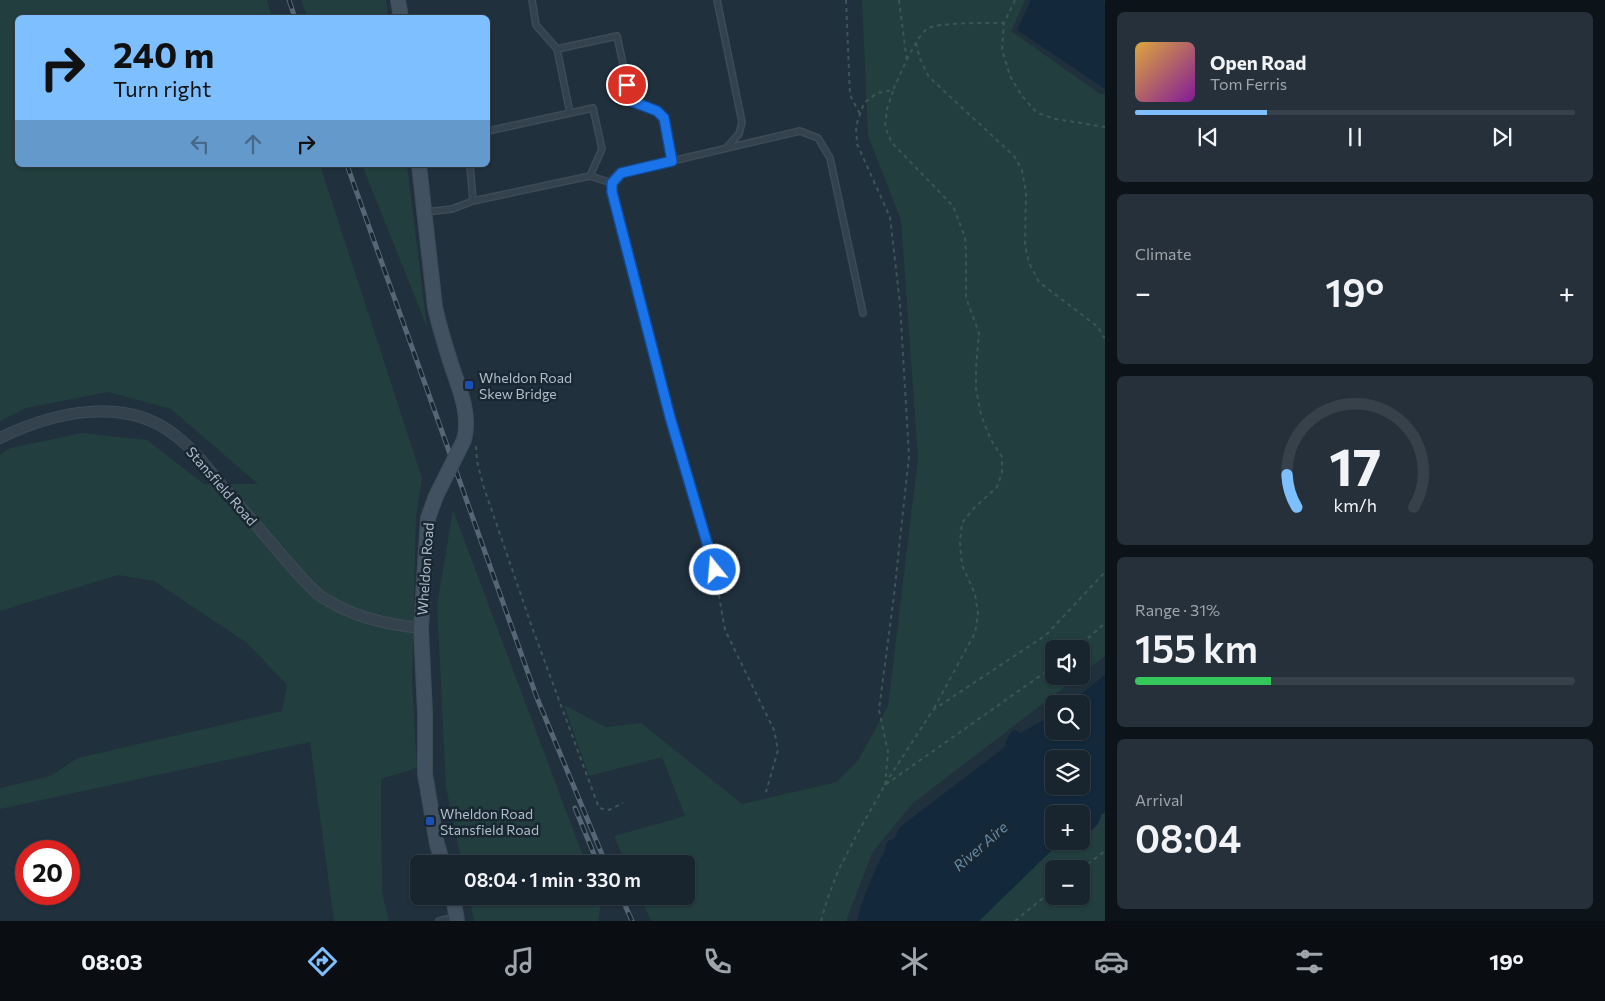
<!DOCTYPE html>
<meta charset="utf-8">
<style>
body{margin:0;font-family:Commissioner,sans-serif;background:#25303a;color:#f1f3f6;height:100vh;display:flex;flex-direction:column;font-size:19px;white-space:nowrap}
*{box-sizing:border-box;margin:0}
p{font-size:16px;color:#9fa4aa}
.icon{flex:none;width:28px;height:28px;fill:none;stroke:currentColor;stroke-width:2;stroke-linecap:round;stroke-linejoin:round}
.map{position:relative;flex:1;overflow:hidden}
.details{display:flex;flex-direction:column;gap:12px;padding:12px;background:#0d1419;width:500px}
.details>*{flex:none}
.hud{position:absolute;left:15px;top:15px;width:475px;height:152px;border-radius:8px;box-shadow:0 1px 4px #0004,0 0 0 1px #36414a;background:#7ec0ff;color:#111;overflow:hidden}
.tools{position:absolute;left:1045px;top:640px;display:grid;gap:10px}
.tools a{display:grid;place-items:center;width:45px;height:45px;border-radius:8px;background:#18242e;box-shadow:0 1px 4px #0004,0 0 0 1px #36414a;font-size:25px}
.speed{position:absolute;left:15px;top:840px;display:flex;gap:10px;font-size:25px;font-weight:700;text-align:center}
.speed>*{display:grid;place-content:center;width:65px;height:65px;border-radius:50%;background:#18242e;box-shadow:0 1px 4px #0004,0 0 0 1px #36414a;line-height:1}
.speed .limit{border:8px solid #d22;background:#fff;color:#111}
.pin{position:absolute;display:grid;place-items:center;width:42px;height:42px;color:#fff;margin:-21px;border:2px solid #fff;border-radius:50%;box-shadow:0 1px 5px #0007}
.me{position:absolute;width:55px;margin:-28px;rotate:343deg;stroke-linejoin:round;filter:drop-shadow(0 0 4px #0008)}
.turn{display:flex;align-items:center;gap:18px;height:105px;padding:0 15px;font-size:22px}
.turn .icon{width:65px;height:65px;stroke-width:2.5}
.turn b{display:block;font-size:35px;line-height:42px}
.lanes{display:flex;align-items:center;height:48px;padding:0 15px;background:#0003;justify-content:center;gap:25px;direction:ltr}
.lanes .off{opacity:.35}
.big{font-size:38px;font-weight:600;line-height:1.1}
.details .card{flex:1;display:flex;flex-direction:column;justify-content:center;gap:8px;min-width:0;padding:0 18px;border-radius:8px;background:#25303a}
.details .dial{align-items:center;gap:0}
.dial svg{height:130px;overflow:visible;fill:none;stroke:#36414a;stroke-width:7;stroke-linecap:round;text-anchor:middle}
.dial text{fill:#f1f3f6;stroke:none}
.song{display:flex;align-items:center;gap:15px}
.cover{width:60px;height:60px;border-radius:8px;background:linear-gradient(135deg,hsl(40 70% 55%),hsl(290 70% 35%))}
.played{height:5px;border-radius:2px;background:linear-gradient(90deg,#7ec0ff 30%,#36414a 30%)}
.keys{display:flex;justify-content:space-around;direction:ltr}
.heat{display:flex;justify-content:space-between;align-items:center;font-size:28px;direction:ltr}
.charge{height:8px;border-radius:4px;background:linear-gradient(90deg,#34c759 31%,#36414a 0)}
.trip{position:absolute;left:410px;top:855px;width:285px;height:50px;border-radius:8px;background:#18242e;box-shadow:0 1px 4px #0004,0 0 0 1px #36414a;font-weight:600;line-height:50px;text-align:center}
.dock{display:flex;height:80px;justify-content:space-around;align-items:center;background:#0a0e12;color:#9fa4aa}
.dock .icon{width:35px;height:35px}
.dock .on{color:#7ec0ff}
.dock b{font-size:22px;color:#f1f3f6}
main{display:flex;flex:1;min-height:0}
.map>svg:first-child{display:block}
.green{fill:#223e3e;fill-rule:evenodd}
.water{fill:#13293b;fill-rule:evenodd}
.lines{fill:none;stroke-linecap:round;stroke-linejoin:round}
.lane-casing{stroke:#3d4b56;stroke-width:8}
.street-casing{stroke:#3d4b56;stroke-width:12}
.secondary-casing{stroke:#3d4b56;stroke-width:16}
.path{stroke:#3b5655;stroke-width:2;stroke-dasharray:4 4;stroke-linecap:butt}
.lane{stroke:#34424d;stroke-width:5}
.street{stroke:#34424d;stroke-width:10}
.secondary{stroke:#425160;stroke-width:14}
.rail-casing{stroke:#566674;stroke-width:5}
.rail{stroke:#192732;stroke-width:3;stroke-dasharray:9;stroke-linecap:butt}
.secondary-bridge-casing{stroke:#3d4b56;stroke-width:16;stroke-linecap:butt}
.secondary-bridge{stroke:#425160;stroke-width:14}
.route-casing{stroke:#114b97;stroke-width:12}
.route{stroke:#1a73e8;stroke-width:9}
.transit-dot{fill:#1a4fb4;stroke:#192732;stroke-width:2}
.labels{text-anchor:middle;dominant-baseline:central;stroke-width:5;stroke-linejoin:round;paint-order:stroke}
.poi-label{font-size:14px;fill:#afbcc9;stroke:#192732;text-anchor:start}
.street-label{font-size:14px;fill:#afbcc9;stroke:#192732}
.water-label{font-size:15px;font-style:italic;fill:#658cab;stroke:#192732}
</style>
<main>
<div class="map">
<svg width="1105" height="921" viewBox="0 0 1105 921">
<rect width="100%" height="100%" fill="#20303d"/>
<!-- green -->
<path class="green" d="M0,0H267L272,17L18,18V165H320L422,478L416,518L412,681L417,768L381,779L382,892L389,921H334L310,742L0,809V788L50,776L78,758L282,711L287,685L247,643L154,581L118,575L0,611V455L10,448L82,433L147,440L204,484H258L171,409L108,392L26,408L0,421Z
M301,0H386L388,17H307Z
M862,0H1025L1011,31L1100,94H1105V656L1081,674V649H1054V676H1079L912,804L872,853L846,921H651L640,896H686V864H626L614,836L685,816L662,757L589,776L564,705L606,727L641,723L742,804L837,782L857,762L888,706L918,458L901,220L868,136Z
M362,165H407L427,327Z
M453,510L586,864H462L446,787L437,605Z
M1105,812V921H979L1061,841H1081V835L1092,830L1101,815ZM1054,869H1081V896H1054Z
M469,896H598L601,902L598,921H474Z"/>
<!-- water -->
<path class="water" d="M1031,0H1103L1105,3V89L1017,30Z
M1105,675V812L1101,815C1099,827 1093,829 1082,835L1081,814H1054V841H1061L979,921H857C862,898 873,875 883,854C886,849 885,844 889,840L894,839L900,827L1005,747L1006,741L1012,731L1016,730L1021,733L1054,714V731H1081V704H1068ZM1054,759H1081V786H1054Z"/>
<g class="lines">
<!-- lane casing -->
<g class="lane-casing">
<path id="lane" d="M532,0L536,25L557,49
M717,0L742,122L739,134L727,147
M570,113L557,49L617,36L631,101L657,111L665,118L672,161
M488,131L593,108L602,149L590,176
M470,165L473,201
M612,183L621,173L800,131L818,138L830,158L863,313
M426,212L452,209L473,201L590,176L612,183V192L670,417L715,570
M439,921L456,917"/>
</g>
<!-- street casing -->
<g class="street-casing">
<path id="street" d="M0,438C53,412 126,395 176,436C193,449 206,466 220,483C238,504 256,525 274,546C288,562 302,580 318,594C322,598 329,601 334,604C361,619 390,625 421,628"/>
</g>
<!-- secondary casing -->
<g class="secondary-casing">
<path id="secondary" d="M398,0L401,18
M419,165L435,307C439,326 445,345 451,364C459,388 471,414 464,440
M436,496L428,518L421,628L425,713V774L437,844L443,864
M453,896L457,921"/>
</g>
<!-- path -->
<path class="path" d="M846,0L850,95L860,114
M899,0L907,62
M1015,0L1004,23L1002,49L1010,76L1022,96L1037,113L1056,119L1105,127
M916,43L920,59L929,77L1014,156L1022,170L1026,192L1025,245L1029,263L1039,282L1098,327L1105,339
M893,91L887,109L885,127L892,143L953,206L965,237L966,253V298L979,333L976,368V389L981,415L991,440L1002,457V473L997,487L973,509L962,523L960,543L962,565L975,594L978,614L975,633L933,710
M476,446L477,461L483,485L533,630L599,808L609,810L623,803
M716,579L725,630L774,730L778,750L766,792
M1076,649L1105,623
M885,784L933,710L1046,635L1105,572
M885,785L888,752L879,710L894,595L909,456L900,304L890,217L857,144L856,126L864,103L877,93L893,90C900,75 915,38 927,29C936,22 990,23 1004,23
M1081,869L1105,851
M821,921L827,900L838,871L857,834L885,785L1054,666
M1015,921L1054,889"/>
<!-- lane -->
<use href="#lane" class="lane"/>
<!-- street -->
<use href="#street" class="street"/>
<!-- secondary -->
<use href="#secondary" class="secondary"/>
<!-- rail casing -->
<g class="rail-casing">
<path id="rail" d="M289,0L295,18
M347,165L537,698L606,864
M575,808L598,864
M621,896L632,921"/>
</g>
<!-- rail -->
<use href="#rail" class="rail"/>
<!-- secondary-bridge casing -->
<g class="secondary-bridge-casing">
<path id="secondary-bridge" d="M436,496L464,440"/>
</g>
<!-- secondary-bridge -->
<use href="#secondary-bridge" class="secondary-bridge"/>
</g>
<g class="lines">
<!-- route casing -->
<g class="route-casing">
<path id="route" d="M627,85L631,101L657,111L664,118L672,161L621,173L612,183V192L670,417L715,570"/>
</g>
<!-- route -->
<use href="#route" class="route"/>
</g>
<!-- markers -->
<g class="transit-dot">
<rect x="464" y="380" width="10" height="10" rx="2.5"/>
<rect x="425" y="816" width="10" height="10" rx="2.5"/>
</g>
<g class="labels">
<!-- poi labels -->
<g class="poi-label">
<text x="479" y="377">Wheldon Road<tspan x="479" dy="16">Skew Bridge</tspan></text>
<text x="440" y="813">Wheldon Road<tspan x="440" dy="16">Stansfield Road</tspan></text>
</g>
<!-- street labels -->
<g class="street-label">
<text transform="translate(222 486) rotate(49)">Stansfield Road</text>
<text transform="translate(425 569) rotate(-86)">Wheldon Road</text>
</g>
<!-- water labels -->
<g class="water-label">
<text transform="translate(980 846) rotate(-41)">River Aire</text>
</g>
</g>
</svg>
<div class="tools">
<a><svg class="icon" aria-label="sound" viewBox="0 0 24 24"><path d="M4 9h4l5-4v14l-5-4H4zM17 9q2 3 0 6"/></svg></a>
<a><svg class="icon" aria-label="search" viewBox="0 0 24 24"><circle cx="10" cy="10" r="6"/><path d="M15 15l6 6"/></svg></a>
<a><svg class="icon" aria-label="layers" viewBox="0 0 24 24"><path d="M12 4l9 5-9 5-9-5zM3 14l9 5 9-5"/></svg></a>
<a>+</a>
<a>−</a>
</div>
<div class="speed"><div class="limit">20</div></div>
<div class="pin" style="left:627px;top:85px;background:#d93025"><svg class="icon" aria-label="arrive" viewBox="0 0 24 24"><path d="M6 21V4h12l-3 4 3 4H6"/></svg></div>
<svg class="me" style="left:715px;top:570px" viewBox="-20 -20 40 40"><circle r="17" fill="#1a73e8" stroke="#fff" stroke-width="3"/><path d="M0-11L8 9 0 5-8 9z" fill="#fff"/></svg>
<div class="trip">08:04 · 1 min · 330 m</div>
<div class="hud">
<div class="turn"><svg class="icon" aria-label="right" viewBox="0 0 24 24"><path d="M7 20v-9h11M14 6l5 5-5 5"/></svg><div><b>240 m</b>Turn right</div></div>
<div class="lanes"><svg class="icon off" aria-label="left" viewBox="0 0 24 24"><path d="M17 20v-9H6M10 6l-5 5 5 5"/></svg><svg class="icon off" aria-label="ahead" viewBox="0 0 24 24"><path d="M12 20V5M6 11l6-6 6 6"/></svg><svg class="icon" aria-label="right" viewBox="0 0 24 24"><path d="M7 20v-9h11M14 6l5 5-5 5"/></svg></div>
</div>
</div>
<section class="details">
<div class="card">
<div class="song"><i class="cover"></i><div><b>Open Road</b><p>Tom Ferris</p></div></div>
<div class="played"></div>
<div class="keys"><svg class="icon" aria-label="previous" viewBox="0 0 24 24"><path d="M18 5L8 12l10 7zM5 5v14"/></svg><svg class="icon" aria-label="pause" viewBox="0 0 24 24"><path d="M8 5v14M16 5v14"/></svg><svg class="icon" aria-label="next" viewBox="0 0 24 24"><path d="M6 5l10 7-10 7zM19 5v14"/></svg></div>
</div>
<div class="card"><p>Climate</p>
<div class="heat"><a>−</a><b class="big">19°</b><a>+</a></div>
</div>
<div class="card dial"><svg viewBox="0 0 100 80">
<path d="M14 69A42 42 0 1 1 86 69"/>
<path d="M14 69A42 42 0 0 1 8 49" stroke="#7ec0ff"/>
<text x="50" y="56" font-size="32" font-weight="700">17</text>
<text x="50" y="72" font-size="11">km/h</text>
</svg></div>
<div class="card"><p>Range · 31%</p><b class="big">155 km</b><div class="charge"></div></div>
<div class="card"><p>Arrival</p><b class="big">08:04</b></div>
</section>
</main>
<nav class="dock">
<b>08:03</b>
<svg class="icon on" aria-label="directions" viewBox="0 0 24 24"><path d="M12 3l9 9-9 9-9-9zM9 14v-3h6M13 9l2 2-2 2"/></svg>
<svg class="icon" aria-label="music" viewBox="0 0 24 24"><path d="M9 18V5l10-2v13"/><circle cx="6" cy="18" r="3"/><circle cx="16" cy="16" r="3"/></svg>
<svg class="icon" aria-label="phone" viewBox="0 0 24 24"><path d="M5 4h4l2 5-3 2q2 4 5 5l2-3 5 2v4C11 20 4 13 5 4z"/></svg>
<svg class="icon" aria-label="climate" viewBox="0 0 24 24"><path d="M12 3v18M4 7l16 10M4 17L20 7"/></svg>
<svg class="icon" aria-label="car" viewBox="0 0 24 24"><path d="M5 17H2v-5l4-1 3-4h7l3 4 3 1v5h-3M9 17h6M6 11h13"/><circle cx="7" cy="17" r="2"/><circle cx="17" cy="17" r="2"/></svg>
<svg class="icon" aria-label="filters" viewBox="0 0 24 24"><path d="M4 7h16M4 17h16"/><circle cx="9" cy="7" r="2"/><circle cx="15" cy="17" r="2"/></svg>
<b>19°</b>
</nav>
